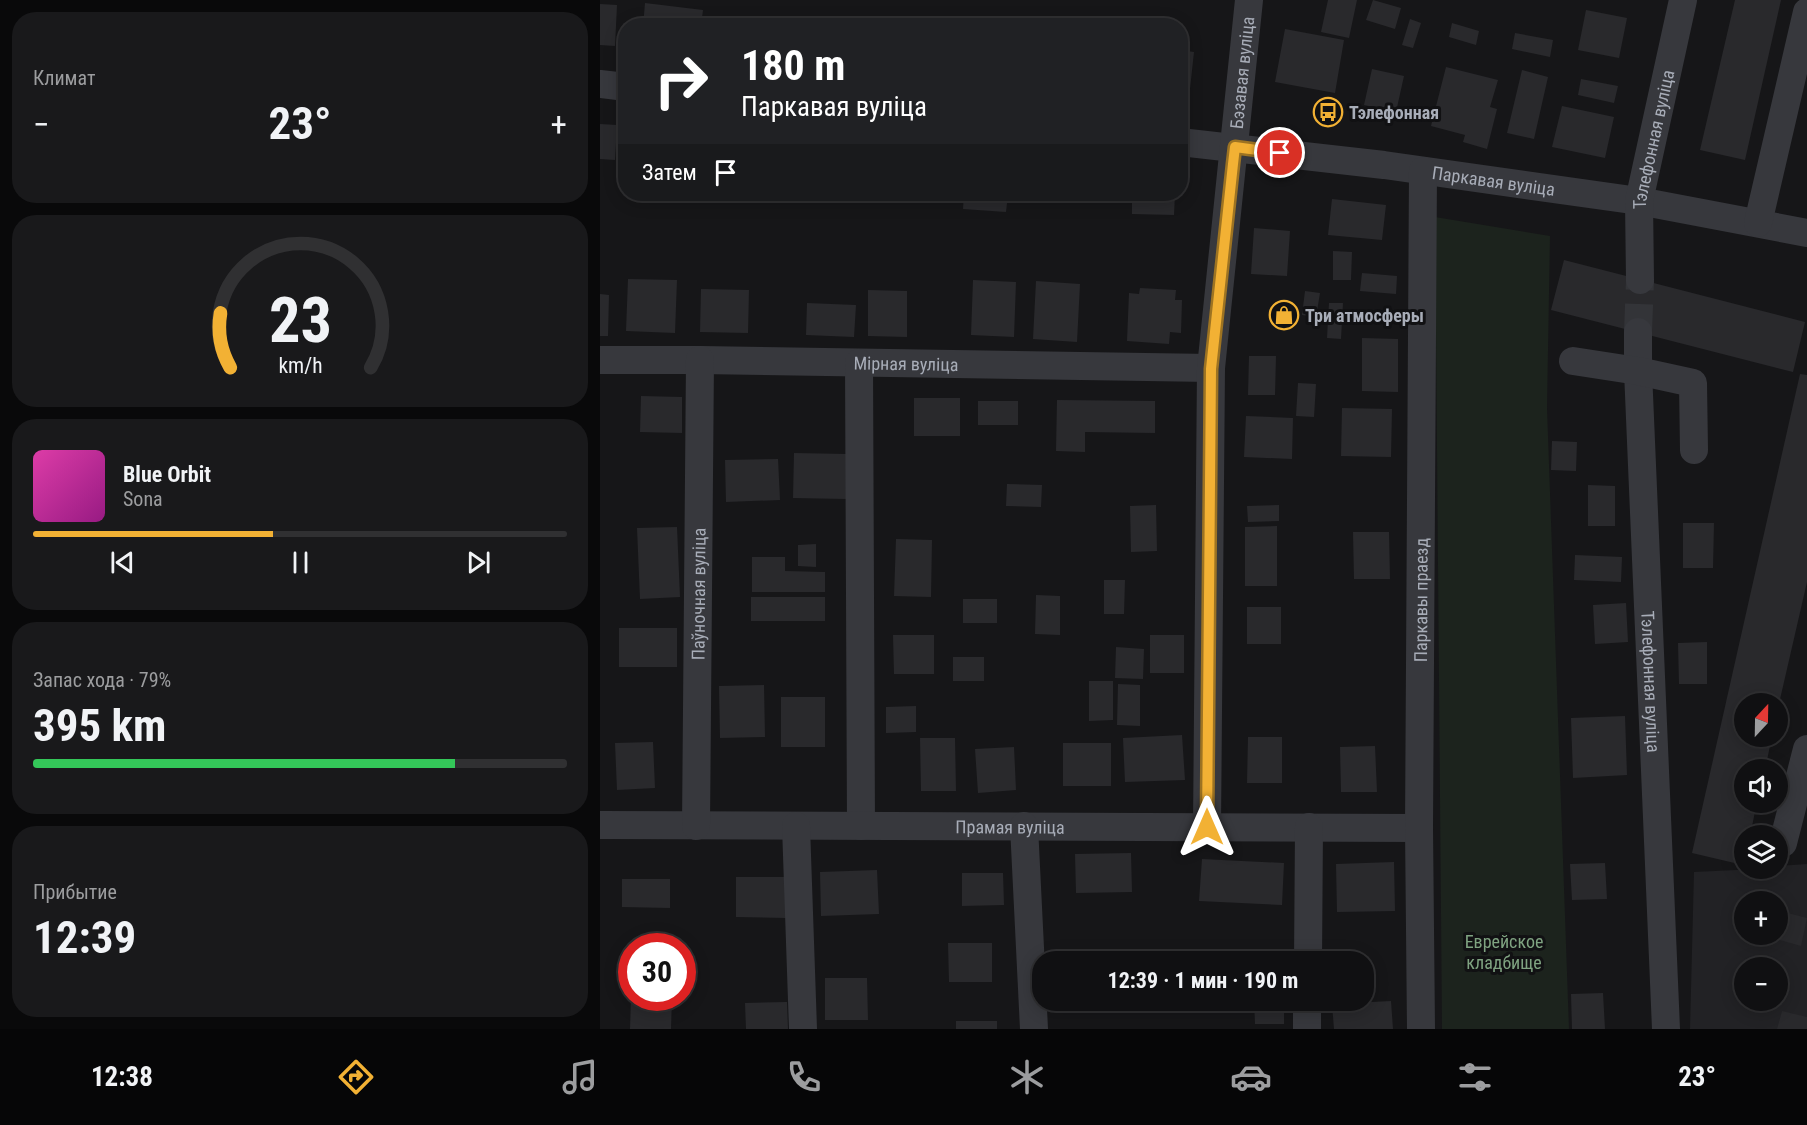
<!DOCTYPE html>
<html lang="ru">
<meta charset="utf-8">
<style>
body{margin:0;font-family:"Roboto Condensed",sans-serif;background:#19191b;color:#f1f3f6;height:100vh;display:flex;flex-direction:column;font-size:22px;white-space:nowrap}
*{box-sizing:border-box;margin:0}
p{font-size:20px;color:#9c9d9f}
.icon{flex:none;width:33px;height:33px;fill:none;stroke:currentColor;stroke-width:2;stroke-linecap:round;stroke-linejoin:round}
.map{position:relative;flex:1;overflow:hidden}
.drawer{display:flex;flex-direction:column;gap:12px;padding:12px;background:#09090a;width:600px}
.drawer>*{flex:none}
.banner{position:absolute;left:18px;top:18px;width:570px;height:183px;border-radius:24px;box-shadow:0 3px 15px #0003,0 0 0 2px #303032;background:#202124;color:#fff;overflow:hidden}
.needle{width:39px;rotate:22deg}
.tools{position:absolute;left:1134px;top:693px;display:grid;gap:12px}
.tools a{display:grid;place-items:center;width:54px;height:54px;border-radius:50%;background:#101012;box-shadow:0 3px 15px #0003,0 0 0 2px #303032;font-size:30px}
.speed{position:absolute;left:18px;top:933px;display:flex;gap:12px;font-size:30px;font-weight:700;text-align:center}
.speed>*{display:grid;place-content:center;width:78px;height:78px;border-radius:50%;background:#101012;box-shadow:0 3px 15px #0003,0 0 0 2px #303032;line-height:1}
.speed .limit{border:9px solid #d22;background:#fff;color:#111}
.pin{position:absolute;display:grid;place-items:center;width:51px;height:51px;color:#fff;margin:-26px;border:3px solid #fff;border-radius:50%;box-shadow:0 2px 6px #0007}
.me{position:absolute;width:66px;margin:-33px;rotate:0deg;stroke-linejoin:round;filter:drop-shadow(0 0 4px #0008)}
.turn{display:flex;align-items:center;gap:21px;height:126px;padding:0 24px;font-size:27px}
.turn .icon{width:78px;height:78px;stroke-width:2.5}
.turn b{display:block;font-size:42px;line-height:51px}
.then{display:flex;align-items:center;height:57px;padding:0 24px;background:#0003;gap:12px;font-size:22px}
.big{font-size:45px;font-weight:700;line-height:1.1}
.drawer .widget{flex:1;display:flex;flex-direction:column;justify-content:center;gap:9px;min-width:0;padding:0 21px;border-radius:24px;background:#19191b}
.drawer .dial{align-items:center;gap:0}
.dial svg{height:156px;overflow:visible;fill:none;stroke:#303032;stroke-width:7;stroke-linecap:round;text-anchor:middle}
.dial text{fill:#f1f3f6;stroke:none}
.song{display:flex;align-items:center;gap:18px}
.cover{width:72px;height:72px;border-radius:9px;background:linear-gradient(135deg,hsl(320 70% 55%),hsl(310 70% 35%))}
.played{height:6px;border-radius:3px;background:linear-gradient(90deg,#f2b134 45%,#303032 45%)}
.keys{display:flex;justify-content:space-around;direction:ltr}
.heat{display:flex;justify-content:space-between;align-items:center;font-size:33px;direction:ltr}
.charge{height:9px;border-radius:4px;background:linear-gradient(90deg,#34c759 79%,#303032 0)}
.trip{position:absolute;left:432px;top:951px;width:342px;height:60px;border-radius:24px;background:#101012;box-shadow:0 3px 15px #0003,0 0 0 2px #303032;font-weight:700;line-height:60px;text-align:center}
.menu{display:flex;height:96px;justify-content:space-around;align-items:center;background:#060607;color:#9c9d9f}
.menu .icon{width:42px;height:42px}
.menu .current{color:#f2b134}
.menu b{font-size:27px;color:#f1f3f6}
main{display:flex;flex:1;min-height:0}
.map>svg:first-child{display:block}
.built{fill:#222225;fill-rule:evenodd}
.green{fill:#1c231d}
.building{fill:#29292c}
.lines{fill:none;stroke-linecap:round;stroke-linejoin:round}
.minor-tunnel{stroke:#333438;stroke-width:28;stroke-dasharray:28 14;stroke-linecap:butt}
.minor{stroke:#37383d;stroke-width:28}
.route-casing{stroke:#9d7322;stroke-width:15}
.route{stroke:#f2b134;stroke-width:10}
.labels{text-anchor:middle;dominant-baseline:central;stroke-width:6;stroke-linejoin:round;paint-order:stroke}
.street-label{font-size:18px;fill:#a8adb8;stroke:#111113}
.poi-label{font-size:18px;font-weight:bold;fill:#a8adb8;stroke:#111113;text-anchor:start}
.park-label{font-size:18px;fill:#7fa381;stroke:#111113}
</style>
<main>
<section class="drawer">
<div class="widget"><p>Климат</p>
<div class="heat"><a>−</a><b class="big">23°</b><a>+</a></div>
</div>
<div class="widget dial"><svg viewBox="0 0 100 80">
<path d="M14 69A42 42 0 1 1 86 69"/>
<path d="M14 69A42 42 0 0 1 9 41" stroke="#f2b134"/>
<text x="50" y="56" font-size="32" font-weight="700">23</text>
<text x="50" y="72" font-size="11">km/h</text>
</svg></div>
<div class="widget">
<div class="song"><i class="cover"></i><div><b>Blue Orbit</b><p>Sona</p></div></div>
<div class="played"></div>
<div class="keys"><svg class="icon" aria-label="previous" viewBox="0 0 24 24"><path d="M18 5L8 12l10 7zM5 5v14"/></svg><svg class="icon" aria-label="pause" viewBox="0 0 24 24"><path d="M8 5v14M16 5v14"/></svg><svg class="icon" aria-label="next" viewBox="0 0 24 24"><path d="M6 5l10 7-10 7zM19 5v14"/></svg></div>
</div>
<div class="widget"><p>Запас хода · 79%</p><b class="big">395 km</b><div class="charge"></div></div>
<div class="widget"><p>Прибытие</p><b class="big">12:39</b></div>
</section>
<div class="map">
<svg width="1207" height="1029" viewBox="0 0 1207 1029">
<rect width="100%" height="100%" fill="#161618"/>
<!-- built -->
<path class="built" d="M1207,864V1029H1090L1094,872L1178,868V866ZM1144,902H1178V934H1144ZM1144,968H1178V1000H1144Z"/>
<!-- green -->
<path class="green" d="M835,217L950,236L947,408L969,1029H842Z"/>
<!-- building -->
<path class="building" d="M728,0H757L749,38L721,32Z
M773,0L801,8L795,29L766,20Z
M1135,0H1181L1145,160L1100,150Z
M45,3L103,10L101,26H43Z
M0,4L17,5L15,46L0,45Z
M986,10L1027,18L1019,58L978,50Z
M810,19L821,23L813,48L802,45Z
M120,20L156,24V26H120Z
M852,23L879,31L876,45L849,37Z
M685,29L744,40L735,93L675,82Z
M915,33L953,40L950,57L912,49Z
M580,50L594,52L589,98L580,97Z
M846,67L898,80L890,107L897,109L887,149L863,142L865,135L831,126Z
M772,69L804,76L796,112L764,105Z
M922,70L948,77L934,139L907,133Z
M981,79L1018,86L1014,103L978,95Z
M962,106L1014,117L1005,158L952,147Z
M0,124L17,125L15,160L0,159Z
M364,194H408L406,212L363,209Z
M422,194H467V201L422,200Z
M532,194H575L574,215L532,214Z
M732,199L786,205L782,240L728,235Z
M654,228L690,231L687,276L651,274Z
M733,251L752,252L751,280H733Z
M964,260L1205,322L1193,372L951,310Z
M762,273L797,276L796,294L760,291Z
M28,279L77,280L75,333L26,331Z
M373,280L416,282L414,337L371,335Z
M436,281L480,284L477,342L433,339Z
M540,288L576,290L575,300H582L581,333L570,332L569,344L527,341L529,293L539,294Z
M101,289L149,290L148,333L100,332Z
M268,290L307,291V337L268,336Z
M705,291L720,293L716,317L702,315Z
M0,294L9,295L8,336H0Z
M207,303L256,305L254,337L206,335Z
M729,303H743L741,339L727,338Z
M762,338L798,339V392L762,391Z
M649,356H676L675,395H648Z
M1200,374L1207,375V582L1178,708V704H1144V736H1172L1165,770H1144V802H1157L1150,836H1144L1143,865L1092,853Z
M698,383L716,384L714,417L696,416Z
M41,396L82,397V433L40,432Z
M314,398H360V436H314Z
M457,400L555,401V433L485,432V452L456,451Z
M378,401H418V425H378Z
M742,408L792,409L791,457L741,456Z
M646,416L693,418L692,459L644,457Z
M952,441L977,442L976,471L951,470Z
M194,453L247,454L246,499L193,498Z
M178,459L180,500L126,502L125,460Z
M407,484L442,485L441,507L406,506Z
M988,485L1015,486V526H988Z
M556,505L557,551L531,552L530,506Z
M679,505V521L648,522L647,506Z
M1083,523H1114L1113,568H1083Z
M677,526V586H645V527Z
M77,527L80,597L40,599L37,528Z
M753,532H789L790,579H754Z
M296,539L332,540L331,597L294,596Z
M216,544V567L198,566V545Z
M975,555L1022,557L1021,582L974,580Z
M152,557H185V571L225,572V592H152Z
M504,580H525L524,614H504Z
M436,595L460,596V635L435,634Z
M151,597H225V621H151Z
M363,599H397V623H363Z
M1026,603L1028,642L995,644L993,605Z
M647,607H681V644H647Z
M19,628H77V667H19Z
M293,635H334V674H294Z
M550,635H584V673H550Z
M1107,642V684H1079L1078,643Z
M516,647L544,649L543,679L515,678Z
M353,657H384V681H353Z
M489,681H513V720L489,721Z
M518,684L540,685V726L517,725Z
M164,685L165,737L120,738L119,686Z
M181,697H225V747H181Z
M316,706V732L286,733V707Z
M1025,716L1027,775L973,778L971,718Z
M582,735L585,780L525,782L523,738Z
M648,737H682V783H647Z
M320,738H355L356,791H321Z
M53,742L55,788L17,790L15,743Z
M463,743H511V786H463Z
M775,746L777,792H741L740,747Z
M414,747L416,790L378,793L375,749Z
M531,853L532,892L476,893L475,854Z
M602,859L684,863L682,905L599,901Z
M794,862L795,911L737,912L736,864Z
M1005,863L1007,899L972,900L970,864Z
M277,870L279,914L221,916L220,872Z
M362,873H403L404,905L362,906Z
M136,877H187L186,918L136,917Z
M22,879H70V908L22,907Z
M1180,911L1207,918L1201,946L1173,938L1174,934H1178V920Z
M348,943H392V982H349Z
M500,954L501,962H466V955Z
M225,978H267L268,1020H225Z
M1003,993L1005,1029H972L971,994Z
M31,998H72L71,1029H30Z
M468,1000H502V1003L468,1004Z
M654,1000H684V1024H655Z
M791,1001L793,1029H734L732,1004Z
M187,1002L188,1029H146L145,1003Z
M1182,1011L1207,1017V1029H1177Z
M356,1021H397V1029H356Z"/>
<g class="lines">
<!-- minor-tunnel -->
<path class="minor-tunnel" d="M1038,332L1040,280"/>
<!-- minor -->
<g class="minor">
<path d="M0,84L26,87"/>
<path id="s1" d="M580,142L784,165L1039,201L1207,233"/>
<path d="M1158,223L1207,12"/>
<path id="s2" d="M1040,280L1039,201L1083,0"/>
<path id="s3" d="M1038,332V371L1066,1029"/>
<path id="s4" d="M0,360H100L611,368"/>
<path d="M973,361L1038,371L1093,383L1094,450"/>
<path d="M259,363L261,826"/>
<path id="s5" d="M0,825L819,828"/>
<path id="s6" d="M96,826L100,360"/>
<path d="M196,826L203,1029"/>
<path d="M424,826L434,1029"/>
<path id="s7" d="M607,827L611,368L649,0"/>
<path d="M1183,843L1207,749"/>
<path d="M708,962L709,827"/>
<path d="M707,1029V1000"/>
<path id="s8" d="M821,1029L819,828L823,171"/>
</g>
</g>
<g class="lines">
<!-- route casing -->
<g class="route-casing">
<path id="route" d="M607,827L611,369L633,164L635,147L680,153"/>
</g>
<!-- route -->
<use href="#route" class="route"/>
</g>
<!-- icons -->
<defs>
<g id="bus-ring" transform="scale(1.5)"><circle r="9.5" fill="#111113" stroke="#f2b134" stroke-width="1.5"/><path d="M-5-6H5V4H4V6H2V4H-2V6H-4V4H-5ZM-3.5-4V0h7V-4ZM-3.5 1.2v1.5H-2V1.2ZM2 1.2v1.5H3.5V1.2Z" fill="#f2b134"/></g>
<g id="shop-ring" transform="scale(1.5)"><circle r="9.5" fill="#111113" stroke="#f2b134" stroke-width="1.5"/><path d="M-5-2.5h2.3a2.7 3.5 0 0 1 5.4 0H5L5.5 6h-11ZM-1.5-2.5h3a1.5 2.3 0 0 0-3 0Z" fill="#f2b134"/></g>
</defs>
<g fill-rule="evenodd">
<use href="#bus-ring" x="728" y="112"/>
<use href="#shop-ring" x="684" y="315"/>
</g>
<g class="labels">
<!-- street labels -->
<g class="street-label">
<text stroke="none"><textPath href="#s7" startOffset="756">Бэзавая вуліца</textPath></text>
<text stroke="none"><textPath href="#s2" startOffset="142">Тэлефонная вуліца</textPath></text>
<text stroke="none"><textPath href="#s1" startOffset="316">Паркавая вуліца</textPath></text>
<text stroke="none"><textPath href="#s4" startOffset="306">Мірная вуліца</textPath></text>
<text stroke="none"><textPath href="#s6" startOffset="232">Паўночная вуліца</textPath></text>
<text stroke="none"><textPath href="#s8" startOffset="429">Паркавы праезд</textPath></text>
<text stroke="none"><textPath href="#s3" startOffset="350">Тэлефонная вуліца</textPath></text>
<text stroke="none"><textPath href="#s5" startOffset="410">Прамая вуліца</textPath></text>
</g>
<!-- poi labels -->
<g class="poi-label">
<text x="749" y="112">Тэлефонная</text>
<text x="705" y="315">Три атмосферы</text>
</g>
<!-- park labels -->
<g class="park-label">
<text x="904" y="941">Еврейское<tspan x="904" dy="21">кладбище</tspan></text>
</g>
</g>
</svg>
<div class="tools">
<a><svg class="needle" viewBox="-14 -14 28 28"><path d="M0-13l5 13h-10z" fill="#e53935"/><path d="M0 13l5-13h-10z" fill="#9c9d9f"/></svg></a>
<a><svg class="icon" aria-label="sound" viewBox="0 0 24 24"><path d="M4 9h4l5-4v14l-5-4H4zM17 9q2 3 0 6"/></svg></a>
<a><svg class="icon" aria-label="layers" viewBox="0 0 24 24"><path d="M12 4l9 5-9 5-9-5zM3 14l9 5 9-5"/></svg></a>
<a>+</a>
<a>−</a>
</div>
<div class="speed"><div class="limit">30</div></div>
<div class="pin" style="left:680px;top:153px;background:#d93025"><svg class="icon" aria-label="arrive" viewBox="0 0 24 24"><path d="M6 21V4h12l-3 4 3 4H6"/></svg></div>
<svg class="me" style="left:607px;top:827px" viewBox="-20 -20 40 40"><path d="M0-17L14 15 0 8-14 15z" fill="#f2b134" stroke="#fff" stroke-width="4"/></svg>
<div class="trip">12:39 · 1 мин · 190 m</div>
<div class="banner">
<div class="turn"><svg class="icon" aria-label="right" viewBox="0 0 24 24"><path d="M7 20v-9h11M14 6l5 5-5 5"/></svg><div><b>180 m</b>Паркавая вуліца</div></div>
<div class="then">Затем<svg class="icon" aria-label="arrive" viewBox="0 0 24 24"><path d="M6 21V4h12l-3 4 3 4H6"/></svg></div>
</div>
</div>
</main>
<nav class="menu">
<b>12:38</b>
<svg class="icon current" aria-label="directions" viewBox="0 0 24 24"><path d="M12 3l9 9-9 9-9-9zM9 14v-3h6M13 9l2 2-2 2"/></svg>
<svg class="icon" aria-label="music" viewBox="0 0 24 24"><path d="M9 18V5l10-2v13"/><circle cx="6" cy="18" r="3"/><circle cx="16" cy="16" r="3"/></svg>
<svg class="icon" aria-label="phone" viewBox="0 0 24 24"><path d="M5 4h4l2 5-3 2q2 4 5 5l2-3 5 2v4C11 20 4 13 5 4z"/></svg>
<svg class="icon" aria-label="climate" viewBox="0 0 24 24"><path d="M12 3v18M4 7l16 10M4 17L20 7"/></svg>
<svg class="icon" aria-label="car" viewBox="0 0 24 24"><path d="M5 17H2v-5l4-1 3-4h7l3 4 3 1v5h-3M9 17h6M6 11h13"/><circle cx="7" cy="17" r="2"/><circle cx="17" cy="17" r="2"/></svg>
<svg class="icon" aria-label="filters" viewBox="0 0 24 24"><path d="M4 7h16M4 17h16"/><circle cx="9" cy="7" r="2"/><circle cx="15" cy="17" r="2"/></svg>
<b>23°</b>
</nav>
